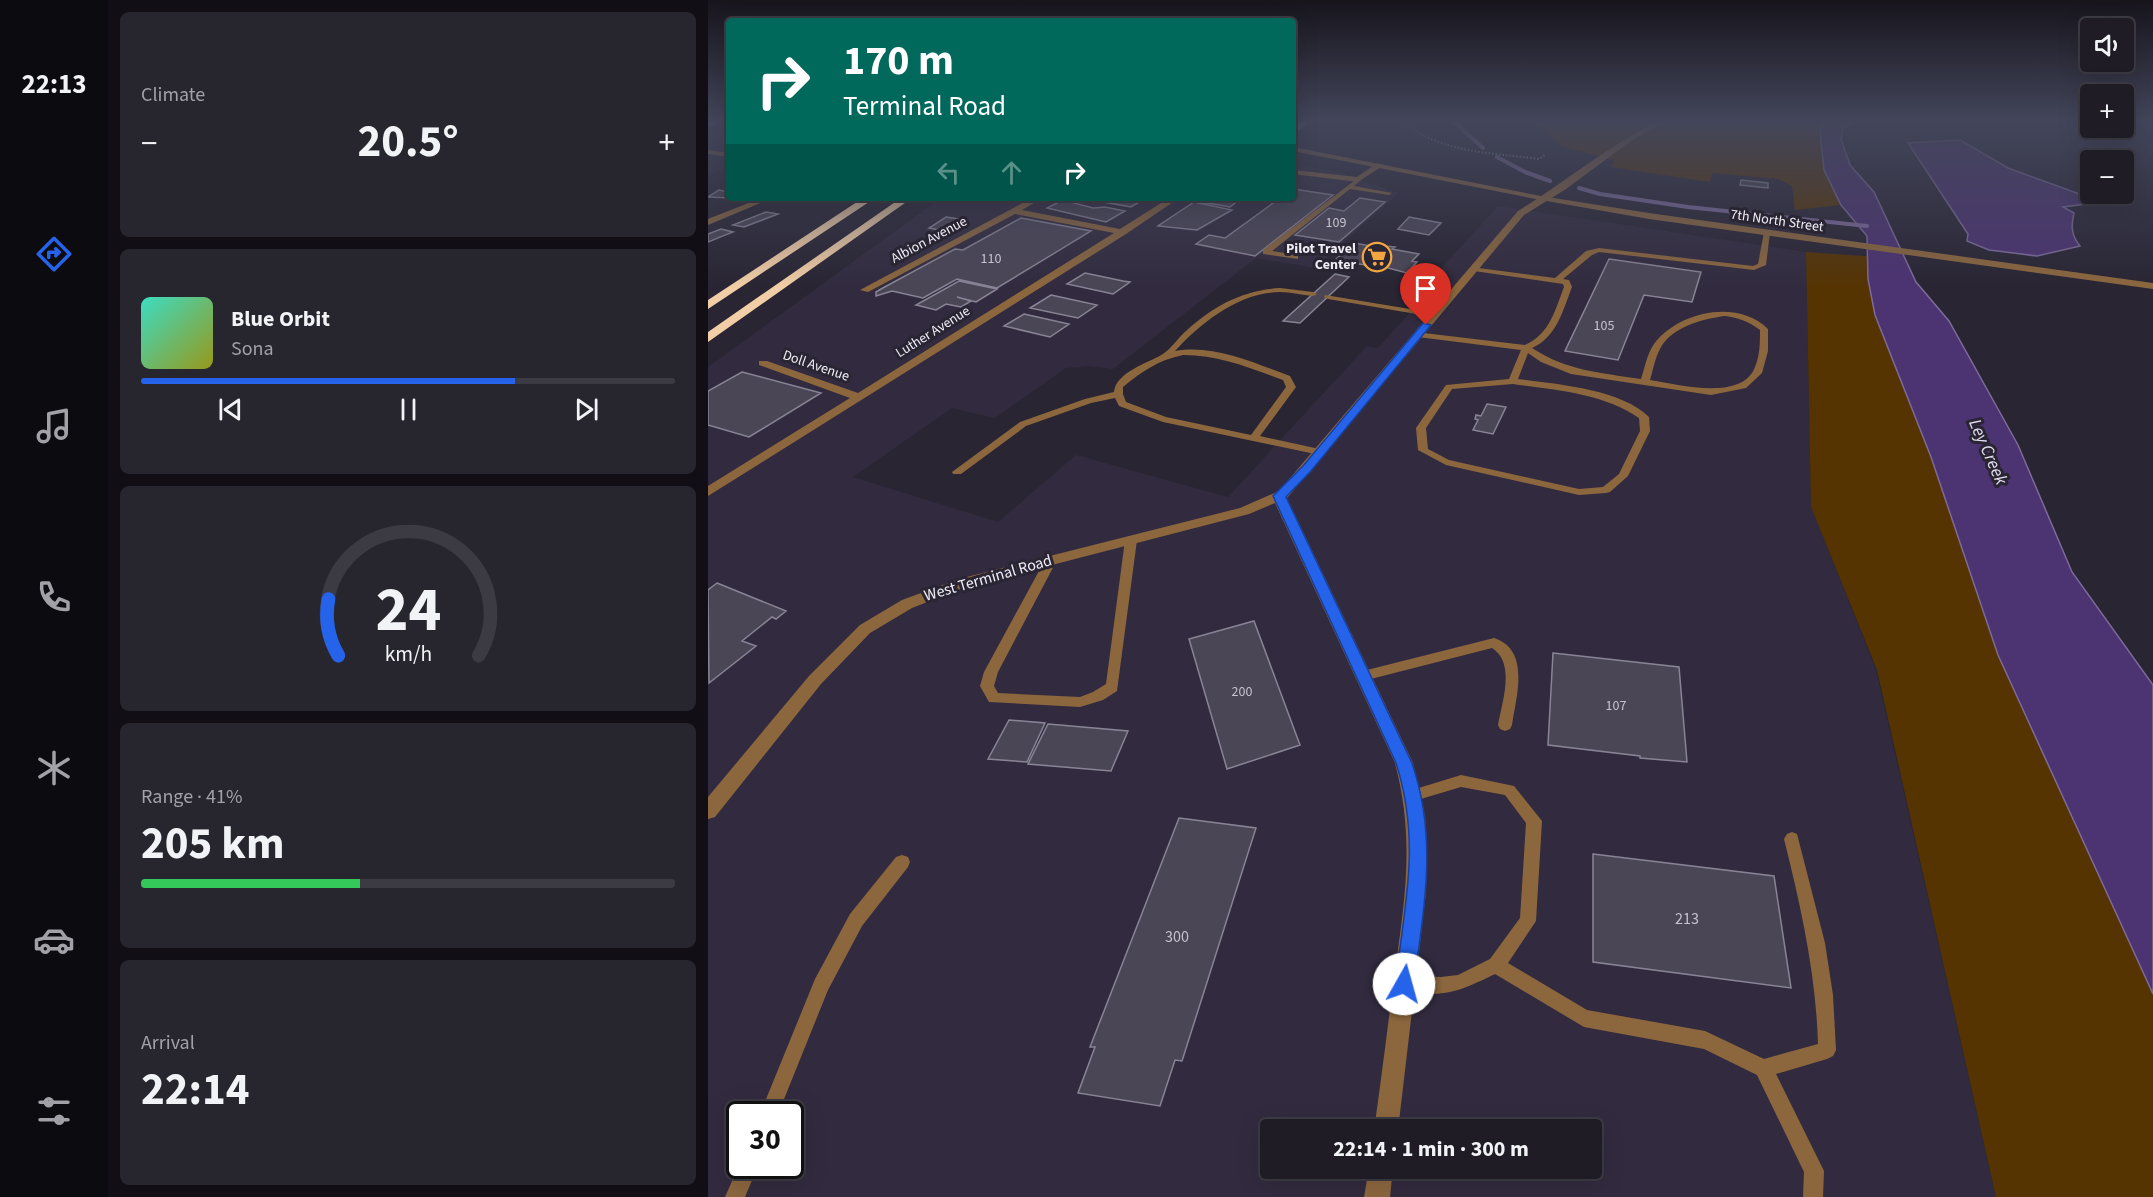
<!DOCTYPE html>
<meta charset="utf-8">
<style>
body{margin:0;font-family:"Source Sans 3",sans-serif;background:#27252e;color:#f1f3f6;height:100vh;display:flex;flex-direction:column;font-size:22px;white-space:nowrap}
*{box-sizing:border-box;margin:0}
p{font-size:20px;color:#a1a1a7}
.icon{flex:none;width:33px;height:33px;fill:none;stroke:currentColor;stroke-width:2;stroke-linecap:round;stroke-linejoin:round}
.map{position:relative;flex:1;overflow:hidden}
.side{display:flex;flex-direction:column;gap:12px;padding:12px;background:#110f15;width:600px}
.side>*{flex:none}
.guide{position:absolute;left:18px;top:18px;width:570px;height:183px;border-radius:6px;box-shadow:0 6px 24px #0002,0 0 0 2px #3c3a43;background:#00695c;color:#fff;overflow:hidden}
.tools{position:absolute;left:1372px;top:18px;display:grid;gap:12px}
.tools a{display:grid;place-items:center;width:54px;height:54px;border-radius:6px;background:#1f1c26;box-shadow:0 6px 24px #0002,0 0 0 2px #3c3a43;font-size:30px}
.speed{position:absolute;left:18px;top:1101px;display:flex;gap:12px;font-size:30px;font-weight:700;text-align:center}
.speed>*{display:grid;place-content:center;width:78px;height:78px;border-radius:50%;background:#1f1c26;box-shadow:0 6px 24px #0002,0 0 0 2px #3c3a43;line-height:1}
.speed .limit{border:3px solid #111;border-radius:9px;background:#fff;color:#111}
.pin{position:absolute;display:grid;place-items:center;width:51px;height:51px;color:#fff;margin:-62px -26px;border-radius:50% 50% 50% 0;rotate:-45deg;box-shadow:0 0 6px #0007}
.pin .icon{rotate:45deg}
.me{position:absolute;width:66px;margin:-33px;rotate:7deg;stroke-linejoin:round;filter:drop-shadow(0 0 4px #0008)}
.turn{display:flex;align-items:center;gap:21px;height:126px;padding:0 18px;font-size:27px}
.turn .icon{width:78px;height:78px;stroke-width:2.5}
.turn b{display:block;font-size:42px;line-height:51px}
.lanes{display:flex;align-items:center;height:57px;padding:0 18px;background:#0003;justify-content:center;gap:30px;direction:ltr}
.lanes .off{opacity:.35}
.big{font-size:45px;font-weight:700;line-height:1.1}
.side .card{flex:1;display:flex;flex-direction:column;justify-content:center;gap:9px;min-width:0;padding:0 21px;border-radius:9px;background:#27252e}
.side .dial{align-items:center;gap:0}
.dial svg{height:156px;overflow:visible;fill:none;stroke:#3c3a43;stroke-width:7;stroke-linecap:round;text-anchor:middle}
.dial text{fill:#f1f3f6;stroke:none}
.song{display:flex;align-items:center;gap:18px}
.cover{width:72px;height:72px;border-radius:9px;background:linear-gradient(135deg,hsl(170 70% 55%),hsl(60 70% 35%))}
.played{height:6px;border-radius:3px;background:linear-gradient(90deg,#2563eb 70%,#3c3a43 70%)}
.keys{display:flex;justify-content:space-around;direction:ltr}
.heat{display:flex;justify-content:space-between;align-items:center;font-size:33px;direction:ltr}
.charge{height:9px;border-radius:4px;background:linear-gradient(90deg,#34c759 41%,#3c3a43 0)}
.trip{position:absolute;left:552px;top:1119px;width:342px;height:60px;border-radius:6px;background:#1f1c26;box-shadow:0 6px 24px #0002,0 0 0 2px #3c3a43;font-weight:700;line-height:60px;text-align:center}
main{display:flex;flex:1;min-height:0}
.tabs{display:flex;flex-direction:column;width:108px;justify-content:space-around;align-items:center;background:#0c0b0f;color:#a1a1a7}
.tabs .icon{width:42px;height:42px}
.tabs .on{color:#2563eb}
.tabs b{font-size:27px;color:#f1f3f6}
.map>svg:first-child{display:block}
.built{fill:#322b3f;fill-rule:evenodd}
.green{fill:#563402}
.water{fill:#4c3372;stroke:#7d6b9a;stroke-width:1.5}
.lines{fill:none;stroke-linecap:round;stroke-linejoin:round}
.stream{stroke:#7d6b9a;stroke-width:4}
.building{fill:#4b4656;stroke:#898495;stroke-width:1.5}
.path{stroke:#918e99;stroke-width:2;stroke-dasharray:1.5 2;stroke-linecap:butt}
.service{fill:#8c673e;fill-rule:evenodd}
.minor{fill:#8c673e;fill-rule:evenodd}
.tertiary{fill:#8c673e;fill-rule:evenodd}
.motorway{fill:#f2cea6;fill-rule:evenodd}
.route{fill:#2563eb;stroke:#184099;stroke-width:1.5}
.labels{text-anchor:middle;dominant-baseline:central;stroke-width:6;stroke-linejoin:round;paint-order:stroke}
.far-street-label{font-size:14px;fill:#f0edf6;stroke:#292533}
.number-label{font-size:14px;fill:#c7c3ce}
.far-poi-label{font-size:14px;font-weight:bold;fill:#f0edf6;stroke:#292533;text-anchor:end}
.street-label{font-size:16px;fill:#f0edf6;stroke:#292533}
.near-number-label{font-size:16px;fill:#c7c3ce}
.water-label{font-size:18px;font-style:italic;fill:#e4def1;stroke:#292533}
</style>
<main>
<nav class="tabs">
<b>22:13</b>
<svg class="icon on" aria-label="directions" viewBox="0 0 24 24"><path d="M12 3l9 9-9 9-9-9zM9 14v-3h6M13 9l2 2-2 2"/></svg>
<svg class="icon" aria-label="music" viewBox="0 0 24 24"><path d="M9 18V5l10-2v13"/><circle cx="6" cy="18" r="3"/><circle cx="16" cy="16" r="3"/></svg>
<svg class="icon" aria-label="phone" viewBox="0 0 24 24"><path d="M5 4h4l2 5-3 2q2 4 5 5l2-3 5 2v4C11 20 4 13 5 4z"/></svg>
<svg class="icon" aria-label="climate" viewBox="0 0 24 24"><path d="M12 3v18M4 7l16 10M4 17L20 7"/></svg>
<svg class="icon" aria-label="car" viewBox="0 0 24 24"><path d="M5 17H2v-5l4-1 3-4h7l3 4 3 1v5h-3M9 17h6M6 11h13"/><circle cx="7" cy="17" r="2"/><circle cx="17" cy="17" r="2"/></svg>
<svg class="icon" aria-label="filters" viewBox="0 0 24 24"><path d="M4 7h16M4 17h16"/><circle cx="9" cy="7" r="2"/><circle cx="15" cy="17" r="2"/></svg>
</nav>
<section class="side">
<div class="card"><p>Climate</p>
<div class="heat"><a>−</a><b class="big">20.5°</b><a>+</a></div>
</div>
<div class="card">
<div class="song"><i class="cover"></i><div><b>Blue Orbit</b><p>Sona</p></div></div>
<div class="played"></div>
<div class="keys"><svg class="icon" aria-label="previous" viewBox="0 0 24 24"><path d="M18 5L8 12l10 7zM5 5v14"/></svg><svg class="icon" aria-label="pause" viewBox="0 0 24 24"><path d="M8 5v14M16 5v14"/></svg><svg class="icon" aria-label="next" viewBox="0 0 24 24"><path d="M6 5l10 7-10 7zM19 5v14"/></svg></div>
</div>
<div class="card dial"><svg viewBox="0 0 100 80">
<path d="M14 69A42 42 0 1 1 86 69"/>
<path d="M14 69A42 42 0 0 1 9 40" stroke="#2563eb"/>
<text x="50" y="56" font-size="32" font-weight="700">24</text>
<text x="50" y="72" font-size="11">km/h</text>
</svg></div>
<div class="card"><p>Range · 41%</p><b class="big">205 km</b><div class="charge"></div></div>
<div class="card"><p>Arrival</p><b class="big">22:14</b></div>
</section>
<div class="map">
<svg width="1445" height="1197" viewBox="0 0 1445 1197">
<rect width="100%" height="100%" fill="#292533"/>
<!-- built -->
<path class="built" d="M21,122V166L0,175V133Z
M585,164L617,169L691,193L607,268L548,258L405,369L380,366L358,368L287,418L244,408L145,477L290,522L368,455L520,497L659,346L670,348L726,286L719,284L790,206L1098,252L1103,507L1168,670L1288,1197H0V367L233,198H585ZM32,1114H82V1166H32ZM562,1130H884V1168H562Z"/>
<!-- green -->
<path class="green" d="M816,121H1116C1106,151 1120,179 1133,205L1087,210L1084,186L1070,179L1004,173L1002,182L903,167L906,160L853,146L835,129Z
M1098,252L1171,257L1167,315L1223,457L1290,655L1445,994V1197H1288L1169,670L1103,507Z"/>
<!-- water -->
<path class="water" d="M1116,121H1147L1135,128L1133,139L1142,165L1166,192L1208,282L1241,321L1310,445L1364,572L1445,685V994L1290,655L1223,457L1167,315L1160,279L1159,236L1133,205L1116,170L1112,131Z
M1252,140L1300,168L1377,196L1378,204L1355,207L1366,213C1363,226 1363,235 1372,246L1329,256L1281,250L1259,241L1260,234L1200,143Z"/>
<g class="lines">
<!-- stream -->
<path class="stream" d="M745,121L775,148
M789,157L817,172L842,181
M871,188L892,194L980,207L1159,226"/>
</g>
<!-- building -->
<path class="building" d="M1033,180L1060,183V188L1032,185Z
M585,189L625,195L547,256L488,244L501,235L517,238L572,198H585Z
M11,190L21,192L22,198L0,197Z
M395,198H438L423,207L390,201Z
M492,198H517L531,200L522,207L488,201Z
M652,198L677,202L631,242L587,235L621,208L636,211Z
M355,200L385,208L397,207L417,211L398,222L339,208Z
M486,202L524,210L489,230L450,226Z
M58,212L70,214L36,227L25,225Z
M238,217L251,219L243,223L250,224L245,227L247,228L237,231L221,228Z
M701,217L733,223L721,235L690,229Z
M313,218L383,231L289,288L249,279L215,298L184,291L168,296V292L173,289L247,249L255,250Z
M13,229L25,232L0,242V234Z
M646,243L674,248L677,246L687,247L684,249L711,254L704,261L709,262L699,273L665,264L663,266L627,260Z
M901,259L993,272L984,302L936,295L910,360L857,351Z
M377,273L415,281L422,282L405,294L359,284Z
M627,274L641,277L592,323L575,321Z
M251,281L289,289L268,302L249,297L263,301L253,307L238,304L228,310L208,305Z
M343,295L389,305L370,318L322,308Z
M316,314L361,324L342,337L296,326Z
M34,372L113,393L41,437L0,425V391Z
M779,404L798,407L785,434L765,430L770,420L767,419L768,415L773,416Z
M9,583L78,611L68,619L64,617L34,641L48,646L1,683L0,590Z
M546,621L592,745L519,769L481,639Z
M845,653L971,667L979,762L932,758V756L840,745Z
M301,720L337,723L319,762L280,759Z
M340,724L420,731L403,771L320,764Z
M471,818L548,828L474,1061L467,1060L452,1106L370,1093L387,1047H382Z
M885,854L1066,876L1083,988L885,962Z"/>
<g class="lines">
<!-- path -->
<path class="path" d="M693,121C736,154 780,152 831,159L838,154"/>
<!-- service -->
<path class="service" d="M650,178L653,180L646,186L684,193L681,195L642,189L564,251L590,255V259L555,254V250Z
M1056,232L1062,233L1058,265L1046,270L891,252L884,255L855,279L861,280L864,287C855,310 849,337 824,348C859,371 894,373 933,379C937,367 939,354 946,344C971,311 1030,299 1060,329V351L1054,373L1038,388L1003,395L863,374L833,362L820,353L810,379C848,384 913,389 941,417L942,431L920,476L902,492L898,493L871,495L738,465L710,450L708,428L738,385L801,379L813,350L710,337L706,334L707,332L817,345C842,334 847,310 856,287L855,284L766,271L762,269L763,267L847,278L878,251L891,248L1045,266L1050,264ZM1017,316C1031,318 1040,321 1052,330C1052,343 1052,355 1047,367C1034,402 969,384 942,380C945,370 947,358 952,349C963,327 994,319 1017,316ZM805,384C847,390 895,393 931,418L932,431L911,474L895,487L871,489L741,460L720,449L718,428L744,389Z
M572,288L605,292L609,294L605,296C594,295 583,292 572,292C530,293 494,322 467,351C506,344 546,363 582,376L588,387L552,436L616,450V454L612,455L455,422L411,406L407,398L383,403L318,426L253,474H245L244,472L312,422L377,399L406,392C408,372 440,363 455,354C463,349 470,338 478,331C505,306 535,290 572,288ZM475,355C511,355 542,368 575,380L578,387L543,435L458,417L418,402L415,394V387C434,371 451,360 475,355Z
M617,295L726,313L730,315L726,317L620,299L616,297Z
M423,536L429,540L409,691L395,700L372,707L281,702L272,686L276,672L337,560L343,556L349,560L290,672L286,686L290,693L372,697L385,692L398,684L417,540Z
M786,638C823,650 808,697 804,725L802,729L797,731L792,729L790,725C794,702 808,663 784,648L655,681L650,680L648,676L650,672L655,671Z
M753,775L806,786L834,821L828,921L800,963L879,1010L997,1031L1056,1059L1110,1044C1108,974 1093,907 1076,839L1079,834L1084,832L1089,834L1117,943L1125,995L1128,1050L1125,1056L1119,1059L1068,1074L1116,1171L1115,1197H1095L1096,1172L1049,1075L996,1049L876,1027L787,974C760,987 745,995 714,994C706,993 699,993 691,990L688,984L691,978L697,975L733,977L750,975L782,959L812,918L818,823L797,795L753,787L706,801L701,799L699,795L701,791Z
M194,855L200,857L202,862L200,867L154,926L120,990L70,1114H52L107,979L142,914L188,857Z
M32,1163V1166H50L37,1197H17Z"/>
<!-- minor -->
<path class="minor" d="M5,121H13L0,128V123Z
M950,121H958L923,141L858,189L816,215L579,498L705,763L717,816L719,842L718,892L690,1130H666C673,1081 679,1033 685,985C696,905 708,843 687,763L567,503L541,514L255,588L204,608L162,633L113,684L7,817L0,819V797L101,676L152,625L194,600L251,579L532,508L571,491L810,211C857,182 900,146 950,121Z
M0,150L21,153V157L0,154Z
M669,163L676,165L650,182L585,174V170L649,177Z
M53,198H64L0,225V219Z
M324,198H334L314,210L412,229L461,198H471L418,234L0,496V486L142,398L51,365V361H59L150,393L406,233L307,214L160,292L152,290Z
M661,1168H685L682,1197H656Z"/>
<!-- tertiary -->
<path class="tertiary" d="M585,147L833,196L941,213L1445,283V289L941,219L833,200L585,151Z"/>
<!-- motorway -->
<path class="motorway" d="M594,121H603L585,134V127Z
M155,198H167L0,309V300Z
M193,198H204L0,342V332Z"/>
</g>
<!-- sky -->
<linearGradient id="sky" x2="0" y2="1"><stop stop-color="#17141c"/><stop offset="0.42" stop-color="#43465b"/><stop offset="1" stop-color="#43465b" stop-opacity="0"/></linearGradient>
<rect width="1445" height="288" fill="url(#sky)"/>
<!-- route -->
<path class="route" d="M715,323L723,325L603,471L578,497L704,763C730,840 716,905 706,984L703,991L696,994L690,991L687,984C697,906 713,840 688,763L565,496L595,466Z"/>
<!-- icons -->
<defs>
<g id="supermarket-ring" transform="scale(1.5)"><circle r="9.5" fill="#292533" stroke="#f2a541" stroke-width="1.5"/><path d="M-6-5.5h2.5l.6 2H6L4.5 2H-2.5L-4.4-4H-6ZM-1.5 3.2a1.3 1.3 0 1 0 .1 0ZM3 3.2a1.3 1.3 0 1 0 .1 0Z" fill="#f2a541"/></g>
</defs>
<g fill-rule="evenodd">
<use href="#supermarket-ring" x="669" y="257"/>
</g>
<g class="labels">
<!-- far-street labels -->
<g class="far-street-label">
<text transform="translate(1069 221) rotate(8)">7th North Street</text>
<text transform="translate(221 240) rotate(-28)">Albion Avenue</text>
<text transform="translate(225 332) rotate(-32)">Luther Avenue</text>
<text transform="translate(108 366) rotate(19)">Doll Avenue</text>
</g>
<!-- number labels -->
<g class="number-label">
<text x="628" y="223">109</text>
<text x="283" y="259">110</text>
<text x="896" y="326">105</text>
<text x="534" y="692">200</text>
<text x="908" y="706">107</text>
</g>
<!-- far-poi labels -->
<g class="far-poi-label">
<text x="648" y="249">Pilot Travel<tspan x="648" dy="16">Center</tspan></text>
</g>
<!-- street labels -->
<g class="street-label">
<text transform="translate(280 578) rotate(-16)">West Terminal Road</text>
</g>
<!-- near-number labels -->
<g class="near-number-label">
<text x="979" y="919">213</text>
<text x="469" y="937">300</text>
</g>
<!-- water labels -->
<g class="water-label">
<text transform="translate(1280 452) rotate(66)">Ley Creek</text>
</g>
</g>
</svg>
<div class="tools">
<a><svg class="icon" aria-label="sound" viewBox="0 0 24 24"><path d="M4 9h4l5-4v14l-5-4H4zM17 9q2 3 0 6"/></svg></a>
<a>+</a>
<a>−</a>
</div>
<div class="speed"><div class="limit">30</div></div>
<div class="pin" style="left:718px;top:325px;background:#d93025"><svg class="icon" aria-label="arrive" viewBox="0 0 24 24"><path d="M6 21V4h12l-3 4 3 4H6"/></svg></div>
<svg class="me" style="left:696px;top:984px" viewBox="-20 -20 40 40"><circle r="19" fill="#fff"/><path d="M0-13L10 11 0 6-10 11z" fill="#2563eb"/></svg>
<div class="trip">22:14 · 1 min · 300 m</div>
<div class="guide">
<div class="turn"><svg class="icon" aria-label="right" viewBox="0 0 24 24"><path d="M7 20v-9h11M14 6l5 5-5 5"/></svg><div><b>170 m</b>Terminal Road</div></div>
<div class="lanes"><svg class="icon off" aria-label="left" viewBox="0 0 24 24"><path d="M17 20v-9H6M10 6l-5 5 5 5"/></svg><svg class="icon off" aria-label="ahead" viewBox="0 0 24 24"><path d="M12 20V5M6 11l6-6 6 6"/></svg><svg class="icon" aria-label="right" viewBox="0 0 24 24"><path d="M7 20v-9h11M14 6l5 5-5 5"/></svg></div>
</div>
</div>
</main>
